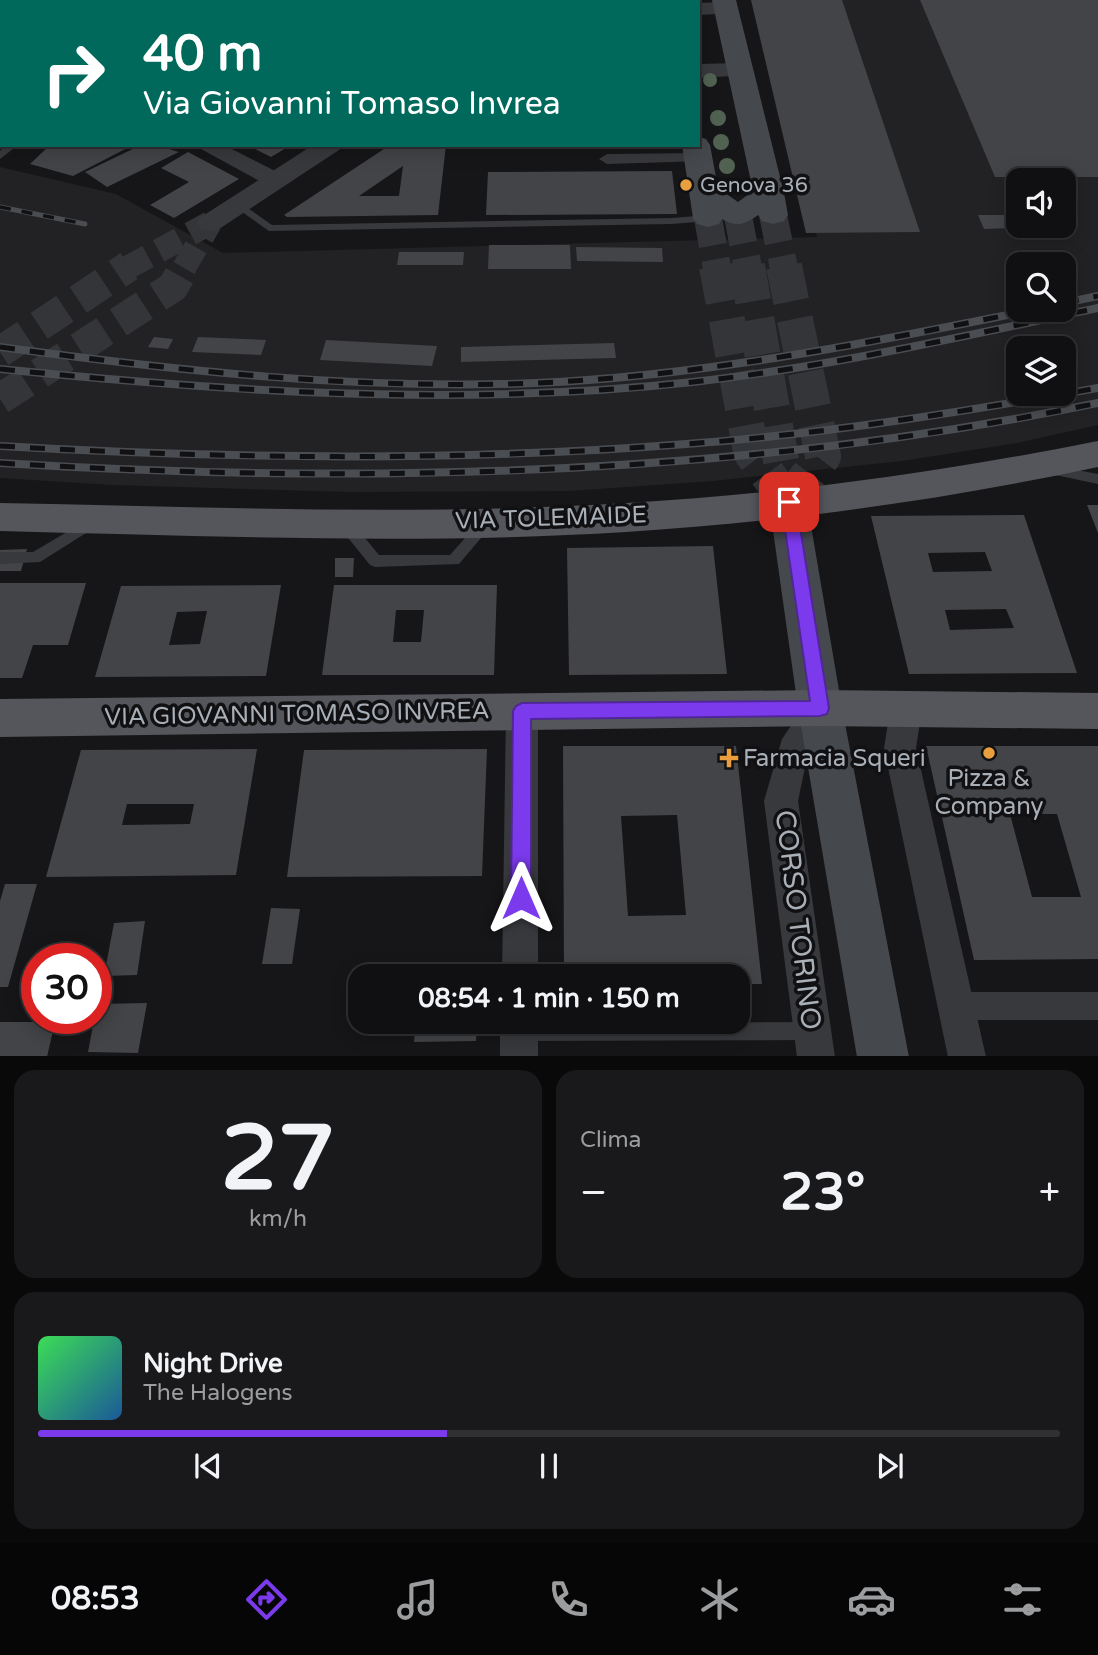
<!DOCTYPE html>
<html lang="it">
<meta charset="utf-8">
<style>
body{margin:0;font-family:"Varela Round",sans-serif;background:#19191b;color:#f1f3f6;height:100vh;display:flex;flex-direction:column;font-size:26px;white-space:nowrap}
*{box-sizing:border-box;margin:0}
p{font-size:23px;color:#9c9d9f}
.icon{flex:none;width:38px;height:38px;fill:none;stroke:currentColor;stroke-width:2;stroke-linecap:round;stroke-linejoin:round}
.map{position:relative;height:1056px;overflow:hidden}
.drawer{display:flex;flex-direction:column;gap:14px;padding:14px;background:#09090a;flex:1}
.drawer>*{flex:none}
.hud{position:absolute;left:0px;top:0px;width:700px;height:147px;box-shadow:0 4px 18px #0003,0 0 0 2px #303032;background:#00695c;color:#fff;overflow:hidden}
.fabs{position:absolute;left:1006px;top:168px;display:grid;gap:14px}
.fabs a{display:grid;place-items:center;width:70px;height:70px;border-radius:14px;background:#101012;box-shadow:0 4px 18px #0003,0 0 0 2px #303032;font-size:35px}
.speed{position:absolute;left:21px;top:943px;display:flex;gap:14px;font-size:35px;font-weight:700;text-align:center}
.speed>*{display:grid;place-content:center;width:91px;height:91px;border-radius:50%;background:#101012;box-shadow:0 4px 18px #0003,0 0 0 2px #303032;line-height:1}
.speed .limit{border:10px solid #d22;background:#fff;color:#111}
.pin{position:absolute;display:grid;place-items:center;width:60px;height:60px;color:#fff;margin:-30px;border-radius:14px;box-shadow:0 4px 10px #0006}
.me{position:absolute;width:77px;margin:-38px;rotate:0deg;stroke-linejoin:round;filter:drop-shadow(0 0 5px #0008)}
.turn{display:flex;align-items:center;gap:24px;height:147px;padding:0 28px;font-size:32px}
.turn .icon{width:91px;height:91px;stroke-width:2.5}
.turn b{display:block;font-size:49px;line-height:60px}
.big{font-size:52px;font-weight:700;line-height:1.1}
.drawer .card{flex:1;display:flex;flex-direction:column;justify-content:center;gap:10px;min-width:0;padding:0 24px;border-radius:21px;background:#19191b}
.drawer .dial{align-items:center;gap:0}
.dial b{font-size:91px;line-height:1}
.song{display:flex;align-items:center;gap:21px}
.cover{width:84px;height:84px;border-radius:10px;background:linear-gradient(135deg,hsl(130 70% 55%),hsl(210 70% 35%))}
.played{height:7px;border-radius:4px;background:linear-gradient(90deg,#7c3aed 40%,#303032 40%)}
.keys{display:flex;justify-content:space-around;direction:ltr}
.heat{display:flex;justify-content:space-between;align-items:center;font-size:38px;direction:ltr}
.drawer .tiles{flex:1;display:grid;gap:14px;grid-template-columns:1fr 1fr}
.card:last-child{grid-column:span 2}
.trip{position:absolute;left:348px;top:964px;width:402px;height:70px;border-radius:21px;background:#101012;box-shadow:0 4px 18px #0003,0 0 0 2px #303032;font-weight:700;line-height:70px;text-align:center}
.menu{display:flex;height:112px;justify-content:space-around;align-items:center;background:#060607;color:#9c9d9f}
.menu .icon{width:49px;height:49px}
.menu .selected{color:#7c3aed}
.menu b{font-size:32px;color:#f1f3f6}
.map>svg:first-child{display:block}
.built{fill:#222225;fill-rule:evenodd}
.water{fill:#2d363b}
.building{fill:#434448;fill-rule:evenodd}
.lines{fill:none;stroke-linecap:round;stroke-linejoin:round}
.tertiary-tunnel-far1{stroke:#333538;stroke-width:24;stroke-dasharray:24 12;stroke-linecap:butt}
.tertiary-tunnel{stroke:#333538;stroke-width:31;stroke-dasharray:31 16;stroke-linecap:butt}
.secondary-tunnel-far1{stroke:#333538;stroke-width:28;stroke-dasharray:28 14;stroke-linecap:butt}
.secondary-tunnel{stroke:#333538;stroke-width:36;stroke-dasharray:36 18;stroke-linecap:butt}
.service{fill:#37393d;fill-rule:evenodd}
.pedestrian{fill:#37393d;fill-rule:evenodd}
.minor{fill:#37393d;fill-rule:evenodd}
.tertiary{fill:#37393d;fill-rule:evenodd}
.secondary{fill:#45484d;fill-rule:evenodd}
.primary{fill:#54565c;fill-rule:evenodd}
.rail-far1-casing{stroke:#4a4d52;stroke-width:5}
.rail-casing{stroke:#4a4d52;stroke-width:8}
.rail-far1{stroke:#111113;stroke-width:3.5;stroke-dasharray:11;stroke-linecap:butt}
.rail{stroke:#111113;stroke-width:5;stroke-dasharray:15;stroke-linecap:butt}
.tree{fill:#516252}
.route{fill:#7c3aed;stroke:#51269a;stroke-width:2}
.poi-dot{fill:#e99f3d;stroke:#111113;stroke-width:2.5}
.labels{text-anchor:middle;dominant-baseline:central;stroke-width:7;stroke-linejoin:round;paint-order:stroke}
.far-poi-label{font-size:21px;fill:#a9afb7;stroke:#111113;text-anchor:start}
.street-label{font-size:24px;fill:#a9afb7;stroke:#111113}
.poi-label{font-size:24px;fill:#a9afb7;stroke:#111113;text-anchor:start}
.near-street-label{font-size:28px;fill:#a9afb7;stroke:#111113}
</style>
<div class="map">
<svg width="1098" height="1057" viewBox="0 0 1098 1057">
<rect width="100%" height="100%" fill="#161618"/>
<!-- built -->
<path class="built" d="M758,0H1098V425L1017,443L902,461L713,481L569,491L349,492L112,485L0,478V167L116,194L223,253L817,237ZM1018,180H1064V226H1018ZM1018,264H1064V310H1018ZM1018,348H1064V394H1018Z"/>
<!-- water -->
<path class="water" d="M0,0H160L2,2L0,133Z"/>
<!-- building -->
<path class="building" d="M751,0H842L920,232L806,233Z
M920,0H1098V177H995Z
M50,145H133L73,176L30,164Z
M141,145H156L179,152L107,187L85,172Z
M247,145H291L271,157Z
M390,145H446L438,215L287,217L284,215ZM403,166L399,196H359Z
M188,152L239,179L174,218L150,205L189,182L161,168Z
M672,171L677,214L486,215L488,172Z
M978,215H1008L1013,228L984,229Z
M489,245H570L571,269H488Z
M576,247L662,248L663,262L577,261Z
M399,252H464L463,265H397Z
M154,337L173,339L168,349L148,347Z
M198,337L266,340L261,355L192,352Z
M326,340L437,346L432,366L320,360Z
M614,343L616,358L461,362V347Z
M1087,505H1098V533Z
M1024,515L1077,673L909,674L871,516ZM985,552L992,571L933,572L928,553ZM1006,609L1014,628L950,630L945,610Z
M713,546L727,674L569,675L567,548Z
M27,549L21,571H0V550Z
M335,558H354L353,577H335Z
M0,583H86L68,645H33L22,678H0Z
M281,585L266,676L95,677L121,586ZM207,611L200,644L169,645L177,612Z
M334,585H497L494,675H322ZM396,610H424L421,642H393Z
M563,746H736L762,984H738V976H564ZM677,815L686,915L628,916L621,816Z
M926,746H1098V959L974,960ZM1010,814H1057L1081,897H1032Z
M257,749L236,875L46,877L81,750ZM127,804H194L190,824L122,825Z
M487,749L482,876L287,877L304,750Z
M5,884H37L8,987H0V901Z
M271,908L300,909L292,964H262Z
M145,921L137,975L104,976L114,923Z
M420,969H478V976H419Z
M147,1003L138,1053L88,1052L97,1004Z
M0,1022H55L47,1057H0Z
M416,1022H477L476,1041L414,1042Z"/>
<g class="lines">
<!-- tertiary-tunnel-far1 -->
<path class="tertiary-tunnel-far1" d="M127,268L210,223
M184,268L210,223"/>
<!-- tertiary-tunnel -->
<path class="tertiary-tunnel" d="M0,352L129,266
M0,399L173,287L185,266"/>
<!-- secondary-tunnel-far1 -->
<path class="secondary-tunnel-far1" d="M773,215L784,268
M738,216L748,268
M708,218L717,268"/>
<!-- secondary-tunnel -->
<path class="secondary-tunnel" d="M717,266L751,452L788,502
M747,266L788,500
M784,266L823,456L788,502"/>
<!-- service -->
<path class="service" d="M448,0H457L447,2Z
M6,145H18L0,159V151Z
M239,202L272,225L672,218L708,215L713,218L708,221L672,224L269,231L235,207L234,205Z
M1051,465L1098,474V484L1046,473L1044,470L1046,467Z
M89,519L96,524L94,528L40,562L0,564V552H33Z
M346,520L351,521L379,555H450L480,521L485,520L492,525L459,564L375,567L370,565L341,529L339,525Z
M812,1022L819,1024L821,1031L819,1038L812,1040L521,1041L514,1039L512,1032L514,1025L521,1023Z"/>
<!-- pedestrian -->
<path class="pedestrian" d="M698,153L704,155L706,158L704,161L607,164L599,159L607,154Z
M956,992H1098V1020H956L946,1016L942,1006L946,996Z"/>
<!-- minor -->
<path class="minor" d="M176,0H195L175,2Z
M303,0H322L302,2Z
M198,145H224L283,175L286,180L283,185H267L201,149Z
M820,695L831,699L836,708L808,753L798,801L835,1057H797L764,801L782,739L809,699Z
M906,697L917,701L922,710L916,748L986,1057H948L884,748L890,710L895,701Z
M522,698L533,702L538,711V976H502L506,711L511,702Z
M500,1022H538V1057H500Z"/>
<!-- tertiary -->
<path class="tertiary" d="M544,0H567L543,2Z
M726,2L734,3L737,8L734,13L698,15V3Z
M740,63L748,65L751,70L748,75L698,78V64Z
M313,145H342L339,150L219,229L210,231L201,229L197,223L201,217Z"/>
<!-- secondary -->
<path class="secondary" d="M658,0H682V2H658Z
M712,0H736L784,193L788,215L784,221L773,224L762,221L758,215C746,224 736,228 722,219L719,224L708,227L697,224L693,218L682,145H698V137L706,139L710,145L718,188L738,202L753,191Z
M788,488L801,492L807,502L842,708L909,1057H857L798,708L769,502L775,492Z"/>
<!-- primary -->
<path class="primary" d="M1098,441V467C942,500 785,522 626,532C418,545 208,536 0,531V503C208,507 418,516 626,503C785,494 942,472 1098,441Z
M820,690L1098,693V729L820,726L0,737V699Z"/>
<!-- rail-far1 casing -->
<g class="rail-far1-casing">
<path id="rail-far1" d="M0,207L85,224"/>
</g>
<!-- rail casing -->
<g class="rail-casing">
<path id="rail" d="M1064,303L1098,296
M0,347C178,371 356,390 536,383C703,376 869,343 1032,310
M0,369C231,392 462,407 693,382C830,367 964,336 1098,308
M0,446C229,459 457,462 686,444C825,434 962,412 1098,388
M0,463C363,485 741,477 1098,403"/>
</g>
<!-- rail-far1 -->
<use href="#rail-far1" class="rail-far1"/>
<!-- rail -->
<use href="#rail" class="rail"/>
</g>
<!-- trees -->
<g class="tree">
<circle cx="710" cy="80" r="7"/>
<circle cx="718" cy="118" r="8"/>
<circle cx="721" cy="142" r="8"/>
<circle cx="727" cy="166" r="8"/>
</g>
<!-- route -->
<path class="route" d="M789,496L796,502L829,708L827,714L820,716L531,719V898L528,905L521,908L514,905L511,898L513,711L516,706L522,703L810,701L781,502Z"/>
<!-- markers -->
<g class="poi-dot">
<circle cx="686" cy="185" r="7"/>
<circle cx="989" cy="753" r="7"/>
<path d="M725.5 747.5h7v7h7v7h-7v7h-7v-7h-7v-7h7z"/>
</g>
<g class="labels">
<!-- far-poi labels -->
<g class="far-poi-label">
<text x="700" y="185">Genova 36</text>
</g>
<!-- street labels -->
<g class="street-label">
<text transform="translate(551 518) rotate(-2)">VIA TOLEMAIDE</text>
<text transform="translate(297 714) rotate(-1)">VIA GIOVANNI TOMASO INVREA</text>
</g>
<!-- poi labels -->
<g class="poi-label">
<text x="743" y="758">Farmacia Squeri</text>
<text x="989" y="778" text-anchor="middle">Pizza &amp;<tspan x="989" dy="28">Company</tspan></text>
</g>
<!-- near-street labels -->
<g class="near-street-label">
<text transform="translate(798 920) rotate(83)">CORSO TORINO</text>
</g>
</g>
</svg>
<div class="fabs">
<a><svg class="icon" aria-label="sound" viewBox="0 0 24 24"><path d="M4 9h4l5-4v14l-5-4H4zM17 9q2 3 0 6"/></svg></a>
<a><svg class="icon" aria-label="search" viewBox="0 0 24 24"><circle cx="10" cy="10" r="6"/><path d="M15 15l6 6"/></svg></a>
<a><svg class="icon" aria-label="layers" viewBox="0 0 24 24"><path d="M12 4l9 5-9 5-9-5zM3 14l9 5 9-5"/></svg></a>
</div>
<div class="speed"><div class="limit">30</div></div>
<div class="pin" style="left:789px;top:502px;background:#d93025"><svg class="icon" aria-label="arrive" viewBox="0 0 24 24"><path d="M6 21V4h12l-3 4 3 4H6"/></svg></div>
<svg class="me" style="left:521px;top:898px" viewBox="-20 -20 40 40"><path d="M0-17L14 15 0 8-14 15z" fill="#7c3aed" stroke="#fff" stroke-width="4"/></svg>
<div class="trip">08:54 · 1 min · 150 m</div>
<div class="hud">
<div class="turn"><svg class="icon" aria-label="right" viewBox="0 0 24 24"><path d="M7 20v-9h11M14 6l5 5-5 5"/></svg><div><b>40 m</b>Via Giovanni Tomaso Invrea</div></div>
</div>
</div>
<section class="drawer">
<div class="tiles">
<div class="card dial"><b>27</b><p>km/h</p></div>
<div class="card"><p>Clima</p>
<div class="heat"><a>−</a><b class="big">23°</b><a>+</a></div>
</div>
<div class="card">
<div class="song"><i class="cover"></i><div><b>Night Drive</b><p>The Halogens</p></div></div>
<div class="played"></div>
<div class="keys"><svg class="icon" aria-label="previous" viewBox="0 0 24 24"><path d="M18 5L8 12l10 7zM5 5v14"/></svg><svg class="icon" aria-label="pause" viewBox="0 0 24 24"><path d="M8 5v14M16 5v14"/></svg><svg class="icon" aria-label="next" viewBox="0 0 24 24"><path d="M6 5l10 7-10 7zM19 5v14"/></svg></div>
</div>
</div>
</section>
<nav class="menu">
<b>08:53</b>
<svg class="icon selected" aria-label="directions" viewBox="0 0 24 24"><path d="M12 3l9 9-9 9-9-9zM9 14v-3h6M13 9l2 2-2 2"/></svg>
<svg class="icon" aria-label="music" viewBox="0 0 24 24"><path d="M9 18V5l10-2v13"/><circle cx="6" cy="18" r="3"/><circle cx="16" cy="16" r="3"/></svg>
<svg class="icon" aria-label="phone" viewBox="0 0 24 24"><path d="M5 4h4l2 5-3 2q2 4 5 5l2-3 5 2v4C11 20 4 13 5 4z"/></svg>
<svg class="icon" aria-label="climate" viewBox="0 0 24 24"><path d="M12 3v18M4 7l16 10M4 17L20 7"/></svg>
<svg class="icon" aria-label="car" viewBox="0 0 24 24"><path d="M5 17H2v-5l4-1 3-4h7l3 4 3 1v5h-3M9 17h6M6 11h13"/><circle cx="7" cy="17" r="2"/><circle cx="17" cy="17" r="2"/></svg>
<svg class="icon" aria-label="filters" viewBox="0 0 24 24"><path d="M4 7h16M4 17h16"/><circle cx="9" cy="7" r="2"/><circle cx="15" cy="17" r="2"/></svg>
</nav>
